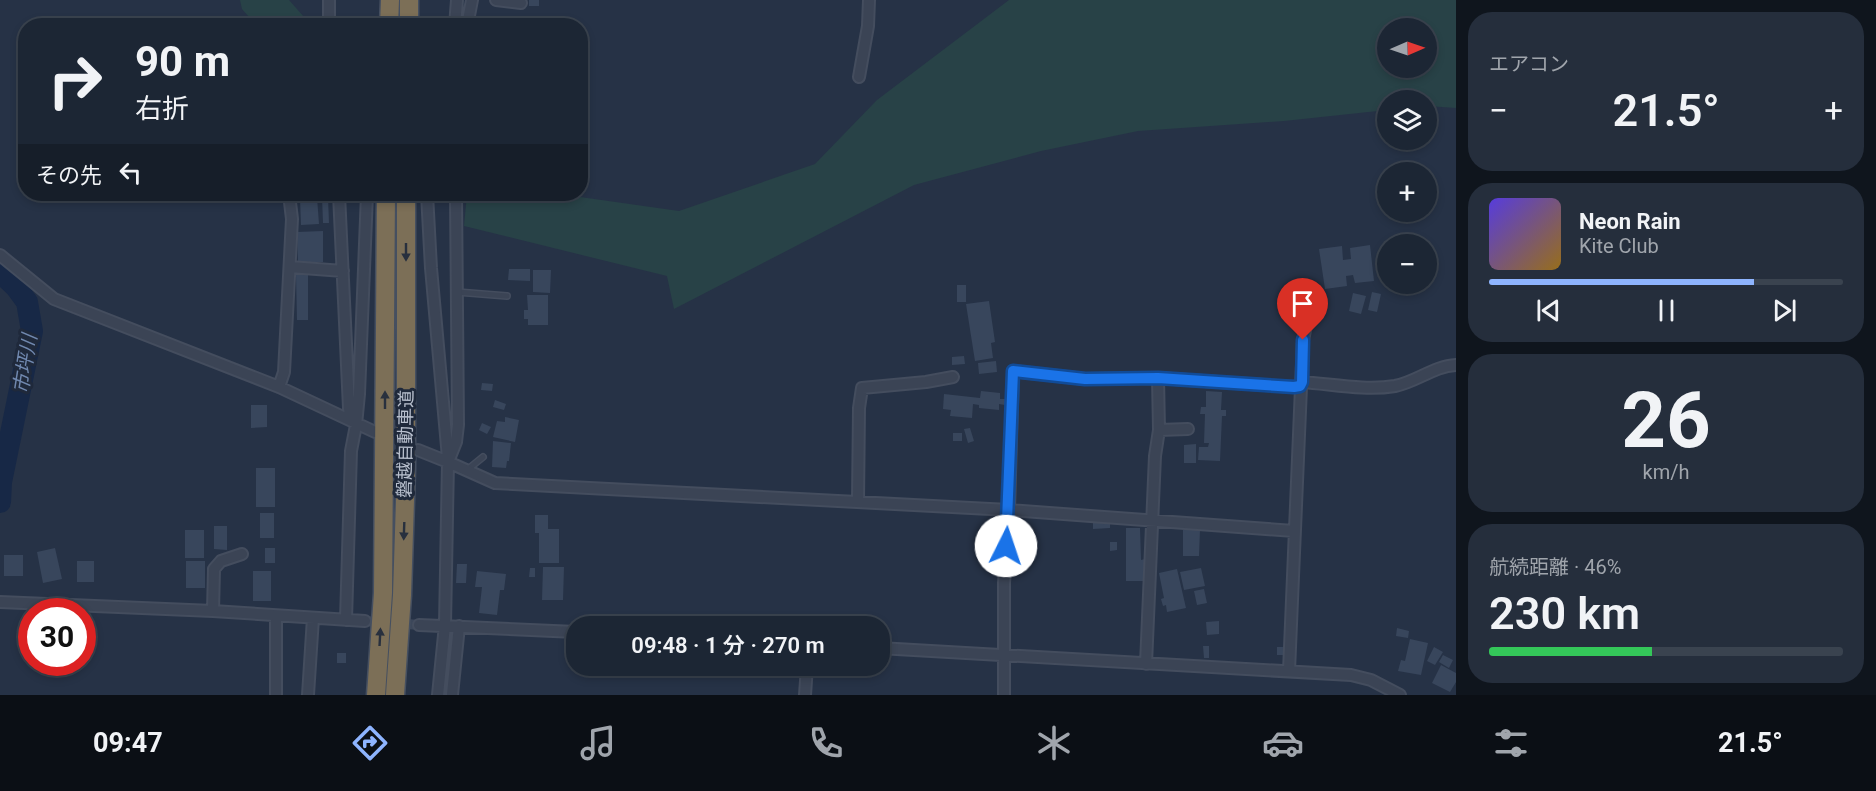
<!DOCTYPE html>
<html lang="ja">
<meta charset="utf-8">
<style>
body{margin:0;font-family:Roboto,"Noto Sans JP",sans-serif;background:#252e3c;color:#f1f3f6;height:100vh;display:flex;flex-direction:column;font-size:22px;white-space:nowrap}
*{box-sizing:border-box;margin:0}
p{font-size:20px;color:#a0a5ac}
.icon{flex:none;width:33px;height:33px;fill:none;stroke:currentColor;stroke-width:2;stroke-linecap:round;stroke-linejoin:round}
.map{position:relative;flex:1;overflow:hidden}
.drawer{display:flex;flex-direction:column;gap:12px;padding:12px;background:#0f151d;width:420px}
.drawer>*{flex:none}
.banner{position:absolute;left:18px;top:18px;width:570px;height:183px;border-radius:24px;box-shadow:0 3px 9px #0003,0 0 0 2px #3a434f;background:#1c2634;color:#f1f3f6;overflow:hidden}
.needle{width:39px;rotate:88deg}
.fabs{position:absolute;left:1377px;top:18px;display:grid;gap:12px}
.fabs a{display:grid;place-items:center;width:60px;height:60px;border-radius:50%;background:#1c2634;box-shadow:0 3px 9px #0003,0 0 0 2px #3a434f;font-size:30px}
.speed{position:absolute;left:18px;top:598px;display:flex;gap:12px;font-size:30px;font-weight:700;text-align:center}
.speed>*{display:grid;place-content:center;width:78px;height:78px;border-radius:50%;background:#1c2634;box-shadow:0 3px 9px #0003,0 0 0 2px #3a434f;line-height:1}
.speed .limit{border:9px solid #d22;background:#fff;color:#111}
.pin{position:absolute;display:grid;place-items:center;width:51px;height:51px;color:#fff;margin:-62px -26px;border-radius:50% 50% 50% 0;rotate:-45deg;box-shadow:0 0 6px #0007}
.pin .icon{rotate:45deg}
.me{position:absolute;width:66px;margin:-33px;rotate:4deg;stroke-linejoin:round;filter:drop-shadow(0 0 4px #0008)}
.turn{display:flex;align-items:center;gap:21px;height:126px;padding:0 18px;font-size:27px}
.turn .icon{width:78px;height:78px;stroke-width:2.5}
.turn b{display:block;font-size:42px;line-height:51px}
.then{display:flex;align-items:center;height:57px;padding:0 18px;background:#0003;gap:12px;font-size:22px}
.big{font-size:45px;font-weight:600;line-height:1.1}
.drawer .tile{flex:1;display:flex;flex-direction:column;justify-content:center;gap:9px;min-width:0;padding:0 21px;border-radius:24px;background:#252e3c}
.drawer .dial{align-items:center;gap:0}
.dial b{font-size:78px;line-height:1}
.song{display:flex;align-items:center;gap:18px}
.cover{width:72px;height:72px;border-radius:9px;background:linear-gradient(135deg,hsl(250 70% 55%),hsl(40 70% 35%))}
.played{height:6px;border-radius:3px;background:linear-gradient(90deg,#8eb4fe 75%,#3a434f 75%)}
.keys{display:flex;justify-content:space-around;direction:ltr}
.heat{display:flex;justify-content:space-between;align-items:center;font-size:33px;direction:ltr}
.charge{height:9px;border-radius:4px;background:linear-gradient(90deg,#34c759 46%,#3a434f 0)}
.trip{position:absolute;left:566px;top:616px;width:324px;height:60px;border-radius:24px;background:#1c2634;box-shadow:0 3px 9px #0003,0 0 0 2px #3a434f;font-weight:600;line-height:60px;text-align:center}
.tab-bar{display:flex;height:96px;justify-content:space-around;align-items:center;background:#0b0f15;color:#a0a5ac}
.tab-bar .icon{width:42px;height:42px}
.tab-bar .current{color:#8eb4fe}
.tab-bar b{font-size:27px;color:#f1f3f6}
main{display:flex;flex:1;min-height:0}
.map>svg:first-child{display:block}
.green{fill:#284247;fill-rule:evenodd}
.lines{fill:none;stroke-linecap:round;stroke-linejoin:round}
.river{stroke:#172846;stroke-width:22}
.building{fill:#38465c}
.street-tunnel{stroke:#3c475a;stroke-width:10;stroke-dasharray:10 5;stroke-linecap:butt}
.lane-casing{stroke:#444d5e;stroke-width:8}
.street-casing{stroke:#444d5e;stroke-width:14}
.highway-casing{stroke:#454f60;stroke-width:21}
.lane{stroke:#3b4455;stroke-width:5}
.street{stroke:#3b4455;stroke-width:10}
.highway{stroke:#7c6f57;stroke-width:18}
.oneway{fill:#28303e}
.route-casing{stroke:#114b97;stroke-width:15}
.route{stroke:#1a73e8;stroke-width:10}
.labels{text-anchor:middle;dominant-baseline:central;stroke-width:6;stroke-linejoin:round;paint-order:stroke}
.street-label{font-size:18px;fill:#b9c0ce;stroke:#1f293b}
.water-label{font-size:20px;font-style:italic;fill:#7088af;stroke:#1f293b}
</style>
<main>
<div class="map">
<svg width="1456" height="695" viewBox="0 0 1456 695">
<rect width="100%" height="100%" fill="#263246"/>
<!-- green -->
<path class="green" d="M240,0H289L311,25H256L242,9Z
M1009,0H1456V108L1427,106L1426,100H1388L1387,110L1284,121L1138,131L1041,151L914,185L674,309L667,276L464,226L467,194H559L679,211L815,164L877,100ZM1388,28H1426V68H1388Z"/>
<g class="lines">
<!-- river -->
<path class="river" d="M0,272L16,287L27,302L32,331L1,482L0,502"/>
</g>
<!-- building -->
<path class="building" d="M529,0H539V6H529Z
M317,197L319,224L301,225L300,198Z
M322,197H328L329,223H323Z
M323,231V262H298L297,232Z
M1370,245L1374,281L1355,283L1353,275L1346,276L1347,286L1325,289L1319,249L1342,246L1343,260L1351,259L1350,248Z
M509,269H530V281L508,280Z
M533,270H551L550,293L533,292Z
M296,274H308V320H297Z
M957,285H966V302H957Z
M1372,292L1381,294L1377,312L1368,310Z
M1353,293L1366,296L1361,314L1349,311Z
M527,295H548V325H528V319H524V310H528Z
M989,301L995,342L991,343L993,358L975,361L966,304Z
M964,356L965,364L952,365V357Z
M996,361L997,372L979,374L978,363Z
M482,383L493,384L492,391L481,390Z
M981,391L1000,393V399H1006L1005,405L999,404V410L979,408V405L973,404L972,418L950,416L951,410L943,409L944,394L980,398Z
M1206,391L1222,392L1221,410H1226V416H1222L1220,461L1198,460L1199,447H1208L1209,443H1204L1205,414H1200L1201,407H1206Z
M495,400L506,404L504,410L493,407Z
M251,405H267V427L251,428Z
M505,417L519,420L515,442L493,437L497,421L505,422Z
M482,423L491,427L487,434L479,430Z
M970,428L974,441L968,443L964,429Z
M953,433H962V441H953Z
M493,441L511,443L509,461H507L506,468L492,467Z
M1196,444V463H1184V445Z
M256,468H275V507H256Z
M260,513H274V538H260Z
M535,515H548V529H559V563H539V533H535Z
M1110,521V528L1093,529V522Z
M214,526H227V550L214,549Z
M1126,528H1140L1141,560L1145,559L1146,581H1126Z
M185,530H204V558H185Z
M1183,530H1200L1199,556H1183Z
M1110,542H1117V550L1110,551Z
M55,548L62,579L43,583L37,552Z
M265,548H275V563H265Z
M4,555H23V576H4Z
M77,561H94V582H77Z
M186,561H205V588H186Z
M457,564H467L466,583H456Z
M543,567H564L563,600H542Z
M530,568H535V577H529Z
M1201,568L1205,586L1184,590L1180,572Z
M1177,569L1186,608L1167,612L1166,605L1163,606L1161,599L1164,598L1159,573Z
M253,571H271V601H253Z
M477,571L506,574L504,590H500L497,615L479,613L482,587H475Z
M1204,589L1207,603L1197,605L1194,591Z
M1219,621V634L1207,635L1206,622Z
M1397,628L1409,631L1408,638L1396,636Z
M1410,639L1428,643L1421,675L1398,671L1401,660L1405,661Z
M1203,646H1209V658H1204Z
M1277,647H1284V655H1277Z
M1434,647L1443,652L1435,665L1427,661Z
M337,653H346V663H337Z
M1443,655L1453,660L1449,668L1439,662Z
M1441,665L1456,673V682L1450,692L1432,683Z
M843,666H856V674H842Z"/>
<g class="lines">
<!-- street-tunnel -->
<path class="street-tunnel" d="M365,621L419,625"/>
<!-- lane casing -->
<g class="lane-casing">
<path id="lane" d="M457,292L507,296
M467,470L483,457"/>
</g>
<!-- street casing -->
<g class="street-casing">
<path id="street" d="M329,0V26
M496,0L521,3
M455,26L457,0
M467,26L472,0
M859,77L868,26L869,0
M339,194L349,408L350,417L356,425
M427,194L431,268L448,458
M0,255L54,299L279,387L375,432
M290,267L343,271
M279,387L284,372L292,219L289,194
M1159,430L1188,429
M418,450L448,462L495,483L1009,510L1294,531
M858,501L859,408L862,388L926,382L953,377
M0,602L213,611L365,621
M213,611L214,569L221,561L242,554
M276,616V695
M346,620L351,451L356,425L359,394L367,194
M419,625L576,632
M879,648L1351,675L1371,680L1400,695
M1146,664L1155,456L1159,430L1158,378
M1289,671L1303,340L1312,297
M308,695L313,618
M438,695L445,625L448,462L456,442L458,425L456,194
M452,695L459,626
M805,695L807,666
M1004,695V583L1009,510L1013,371L1085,379L1158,378L1294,387L1300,386L1302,382C1332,384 1365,391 1395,386C1416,382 1434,366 1456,365"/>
</g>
<!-- highway casing -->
<g class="highway-casing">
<path id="highway" d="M389,26L390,0
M409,26V0
M376,695L383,593L386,194
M395,695L402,595L406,469V194"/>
</g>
<!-- lane -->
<use href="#lane" class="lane"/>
<!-- street -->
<use href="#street" class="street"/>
<!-- highway -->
<use href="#highway" class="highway"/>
</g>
<!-- one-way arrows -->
<defs><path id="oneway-solid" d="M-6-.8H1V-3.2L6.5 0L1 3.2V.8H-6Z" transform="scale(1.5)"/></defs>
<g class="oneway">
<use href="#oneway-solid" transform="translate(406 252) rotate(90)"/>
<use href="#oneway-solid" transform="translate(385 400) rotate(-90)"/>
<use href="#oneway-solid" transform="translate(404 531) rotate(92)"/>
<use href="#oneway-solid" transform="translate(380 637) rotate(-87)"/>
</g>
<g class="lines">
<!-- route casing -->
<g class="route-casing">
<path id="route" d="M1006,546L1013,371L1085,379L1158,378L1294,387L1300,386L1302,382L1303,340"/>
</g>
<!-- route -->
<use href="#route" class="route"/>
</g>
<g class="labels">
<!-- street labels -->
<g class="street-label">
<text transform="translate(405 444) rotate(-89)">磐越自動車道</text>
</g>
<!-- water labels -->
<g class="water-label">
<text transform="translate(25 364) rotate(-81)">市坪川</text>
</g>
</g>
</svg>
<div class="fabs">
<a><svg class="needle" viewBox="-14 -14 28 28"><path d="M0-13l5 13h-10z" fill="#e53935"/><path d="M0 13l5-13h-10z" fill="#a0a5ac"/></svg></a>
<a><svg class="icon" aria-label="layers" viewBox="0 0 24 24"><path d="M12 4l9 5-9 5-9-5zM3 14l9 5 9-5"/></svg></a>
<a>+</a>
<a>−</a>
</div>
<div class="speed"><div class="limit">30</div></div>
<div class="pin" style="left:1303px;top:340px;background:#d93025"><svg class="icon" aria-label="arrive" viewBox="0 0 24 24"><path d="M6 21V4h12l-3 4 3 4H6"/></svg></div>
<svg class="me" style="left:1006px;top:546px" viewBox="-20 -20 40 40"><circle r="19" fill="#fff"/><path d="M0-13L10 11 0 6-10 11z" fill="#1a73e8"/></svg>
<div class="trip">09:48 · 1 分 · 270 m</div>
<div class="banner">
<div class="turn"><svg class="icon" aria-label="right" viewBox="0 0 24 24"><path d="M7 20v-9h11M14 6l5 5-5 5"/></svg><div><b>90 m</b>右折</div></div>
<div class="then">その先<svg class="icon" aria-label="left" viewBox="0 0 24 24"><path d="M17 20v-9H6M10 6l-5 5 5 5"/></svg></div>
</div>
</div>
<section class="drawer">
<div class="tile"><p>エアコン</p>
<div class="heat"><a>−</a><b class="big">21.5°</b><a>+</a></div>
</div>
<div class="tile">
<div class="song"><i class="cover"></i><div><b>Neon Rain</b><p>Kite Club</p></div></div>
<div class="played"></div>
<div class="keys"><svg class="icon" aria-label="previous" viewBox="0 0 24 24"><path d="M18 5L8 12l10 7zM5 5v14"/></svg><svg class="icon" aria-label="pause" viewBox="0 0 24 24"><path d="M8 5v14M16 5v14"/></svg><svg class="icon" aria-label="next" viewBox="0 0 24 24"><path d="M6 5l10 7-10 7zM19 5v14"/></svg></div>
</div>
<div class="tile dial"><b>26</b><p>km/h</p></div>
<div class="tile"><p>航続距離 · 46%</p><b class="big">230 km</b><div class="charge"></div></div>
</section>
</main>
<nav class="tab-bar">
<b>09:47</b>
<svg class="icon current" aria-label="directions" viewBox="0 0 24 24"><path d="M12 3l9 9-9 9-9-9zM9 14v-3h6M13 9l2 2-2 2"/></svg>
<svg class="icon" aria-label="music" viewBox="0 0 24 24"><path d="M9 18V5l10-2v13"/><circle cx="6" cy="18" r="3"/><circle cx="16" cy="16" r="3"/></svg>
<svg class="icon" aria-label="phone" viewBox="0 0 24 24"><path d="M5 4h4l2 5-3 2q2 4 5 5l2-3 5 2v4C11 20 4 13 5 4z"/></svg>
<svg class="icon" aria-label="climate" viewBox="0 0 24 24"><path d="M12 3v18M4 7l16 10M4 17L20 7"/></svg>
<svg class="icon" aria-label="car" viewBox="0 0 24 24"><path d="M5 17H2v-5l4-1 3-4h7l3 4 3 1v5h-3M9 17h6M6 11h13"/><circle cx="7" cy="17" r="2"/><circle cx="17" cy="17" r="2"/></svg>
<svg class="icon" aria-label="filters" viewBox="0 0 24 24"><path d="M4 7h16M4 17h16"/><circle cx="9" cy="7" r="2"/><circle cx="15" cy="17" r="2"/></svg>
<b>21.5°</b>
</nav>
